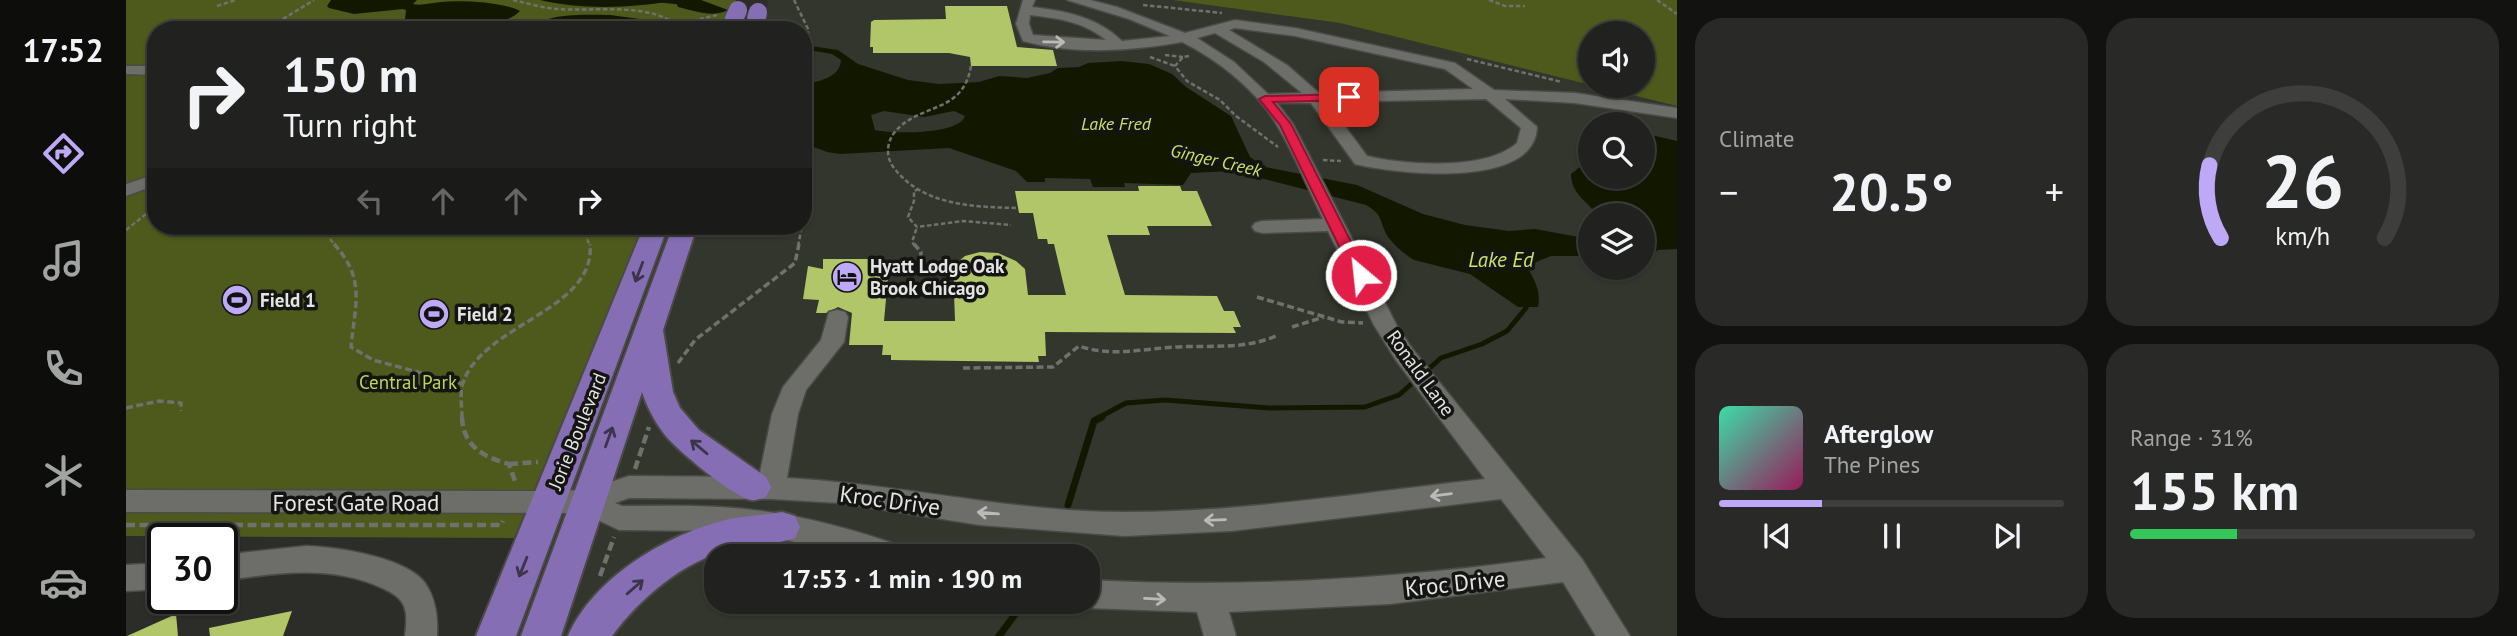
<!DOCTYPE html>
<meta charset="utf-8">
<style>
body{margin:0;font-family:"PT Sans",sans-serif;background:#292a28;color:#f1f3f6;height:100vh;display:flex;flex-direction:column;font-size:26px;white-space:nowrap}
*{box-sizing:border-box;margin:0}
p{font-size:23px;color:#a2a4a4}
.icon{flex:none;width:38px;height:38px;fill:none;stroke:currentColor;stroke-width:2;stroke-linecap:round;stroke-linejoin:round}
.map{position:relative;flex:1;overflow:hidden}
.panel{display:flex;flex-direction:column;gap:18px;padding:18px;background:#121311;width:840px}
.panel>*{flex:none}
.hud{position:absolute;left:21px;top:21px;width:665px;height:214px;border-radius:28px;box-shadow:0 2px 5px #0004,0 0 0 2px #3e3f3d;background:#21221f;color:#f1f3f6;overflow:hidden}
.fabs{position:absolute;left:1452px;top:21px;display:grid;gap:14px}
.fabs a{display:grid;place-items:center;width:77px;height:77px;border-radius:50%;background:#21221f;box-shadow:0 2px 5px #0004,0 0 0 2px #3e3f3d;font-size:35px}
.speed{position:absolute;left:21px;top:523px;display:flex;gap:14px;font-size:35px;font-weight:700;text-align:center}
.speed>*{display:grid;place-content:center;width:91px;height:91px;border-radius:50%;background:#21221f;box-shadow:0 2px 5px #0004,0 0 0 2px #3e3f3d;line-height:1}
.speed .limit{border:4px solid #111;border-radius:10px;background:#fff;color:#111}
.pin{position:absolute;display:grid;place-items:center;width:60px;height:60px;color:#fff;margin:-30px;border-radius:14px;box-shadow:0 4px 10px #0006}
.me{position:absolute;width:77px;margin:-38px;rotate:332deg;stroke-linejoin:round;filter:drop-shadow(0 0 5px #0008)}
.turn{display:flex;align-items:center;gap:24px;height:147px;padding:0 21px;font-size:32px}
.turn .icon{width:91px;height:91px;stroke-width:2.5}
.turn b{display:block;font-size:49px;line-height:60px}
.lanes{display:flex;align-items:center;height:66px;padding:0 21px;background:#0003;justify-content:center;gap:35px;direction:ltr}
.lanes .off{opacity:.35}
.big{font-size:52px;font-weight:600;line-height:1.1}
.panel .card{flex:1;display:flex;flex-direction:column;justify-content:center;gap:10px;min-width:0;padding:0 24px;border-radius:28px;background:#292a28}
.panel .dial{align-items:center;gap:0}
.dial svg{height:182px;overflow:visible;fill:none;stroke:#3e3f3d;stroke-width:7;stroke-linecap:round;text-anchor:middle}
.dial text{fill:#f1f3f6;stroke:none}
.song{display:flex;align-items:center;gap:21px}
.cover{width:84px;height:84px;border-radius:10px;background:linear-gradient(135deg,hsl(160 70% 55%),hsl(330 70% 35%))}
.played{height:7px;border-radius:4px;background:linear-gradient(90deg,#bda9f5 30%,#3e3f3d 30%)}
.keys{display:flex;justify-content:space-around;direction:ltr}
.heat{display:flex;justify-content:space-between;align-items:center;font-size:38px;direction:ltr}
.charge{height:10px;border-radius:5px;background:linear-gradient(90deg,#34c759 31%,#3e3f3d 0)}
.panel .tiles{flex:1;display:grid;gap:18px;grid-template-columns:repeat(2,1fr)}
.trip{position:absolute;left:578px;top:544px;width:396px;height:70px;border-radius:28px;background:#21221f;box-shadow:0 2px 5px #0004,0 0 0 2px #3e3f3d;font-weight:600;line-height:70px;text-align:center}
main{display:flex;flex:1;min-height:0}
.dock{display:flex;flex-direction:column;width:126px;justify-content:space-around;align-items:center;background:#0d0e0c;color:#a2a4a4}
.dock .icon{width:49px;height:49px}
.dock .active{color:#bda9f5}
.dock b{font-size:32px;color:#f1f3f6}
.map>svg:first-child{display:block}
.built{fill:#33362c;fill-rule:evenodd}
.green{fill:#4d5a1b}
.water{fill:#121800;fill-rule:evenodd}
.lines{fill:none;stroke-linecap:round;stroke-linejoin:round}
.stream-far2{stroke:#121800;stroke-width:3.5}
.stream-far1{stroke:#121800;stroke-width:5}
.stream{stroke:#121800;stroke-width:7}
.building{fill:#b0c668}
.minor-casing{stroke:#4a4b47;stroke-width:3}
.major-casing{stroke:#4a4b47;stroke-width:4}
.path-far2{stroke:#70716e;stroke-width:2.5;stroke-dasharray:4.5 2.5;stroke-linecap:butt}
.path-far1{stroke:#70716e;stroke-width:3.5;stroke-dasharray:7 3.5;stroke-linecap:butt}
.path{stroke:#70716e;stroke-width:4.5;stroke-dasharray:9 4.5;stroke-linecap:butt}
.minor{fill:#6d6e69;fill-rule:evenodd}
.major{fill:#856eb4;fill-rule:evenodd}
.major-bridge-casing{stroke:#4a4b47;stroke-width:20;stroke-linecap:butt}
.major-bridge{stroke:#856eb4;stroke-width:18}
.oneway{stroke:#babbb8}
.oneway2{stroke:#3c344b}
.route{fill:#e11d48;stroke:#92132f;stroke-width:2}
.labels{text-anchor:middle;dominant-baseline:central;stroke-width:7;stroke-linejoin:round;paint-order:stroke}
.far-water-label{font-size:18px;font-style:italic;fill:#c8e367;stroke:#141513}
.poi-label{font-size:19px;font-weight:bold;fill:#e4e5e2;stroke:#141513;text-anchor:start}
.street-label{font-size:19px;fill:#e4e5e2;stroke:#141513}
.park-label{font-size:19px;fill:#bbd659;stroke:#141513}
.water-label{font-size:21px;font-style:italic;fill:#c8e367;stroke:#141513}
.near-street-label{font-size:23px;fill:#e4e5e2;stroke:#141513}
</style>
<main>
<nav class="dock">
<b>17:52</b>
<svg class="icon active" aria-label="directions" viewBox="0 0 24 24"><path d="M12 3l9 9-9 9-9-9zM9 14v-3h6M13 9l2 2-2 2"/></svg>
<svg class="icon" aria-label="music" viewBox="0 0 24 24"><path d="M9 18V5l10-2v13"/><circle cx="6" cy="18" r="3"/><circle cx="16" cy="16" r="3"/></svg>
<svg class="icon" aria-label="phone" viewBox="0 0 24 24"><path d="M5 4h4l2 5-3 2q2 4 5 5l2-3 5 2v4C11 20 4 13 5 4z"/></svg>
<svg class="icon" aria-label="climate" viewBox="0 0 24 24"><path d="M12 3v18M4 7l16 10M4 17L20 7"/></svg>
<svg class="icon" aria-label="car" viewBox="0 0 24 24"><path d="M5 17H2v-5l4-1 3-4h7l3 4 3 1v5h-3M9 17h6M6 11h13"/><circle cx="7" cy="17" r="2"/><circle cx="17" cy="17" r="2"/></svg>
</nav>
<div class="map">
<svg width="1551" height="636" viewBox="0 0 1551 636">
<rect width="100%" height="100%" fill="#2c2d29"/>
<!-- built -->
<path class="built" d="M643,0H1046L1214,23L1551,106V636H430L568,226H677V30H633ZM1465,124H1517V177H1465ZM1465,215H1517V268H1465ZM590,556H961V602H590Z"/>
<!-- green -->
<path class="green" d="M0,0H610L597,30H30V226H517L388,538L0,536Z
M1046,0H1551V106L1469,86H1517V33H1465V85L1214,23Z"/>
<!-- water -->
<path class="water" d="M205,0H291L287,4C296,6 305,3 315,2C334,0 378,2 394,11C373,33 311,25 282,21L279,19L280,10L277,9L228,14L203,8L201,6Z
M414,0H575L602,10C587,18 569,11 552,7L550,2L546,1C505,8 455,10 414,0Z
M484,15L529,21L539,26L538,30H406C414,12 466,15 484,15Z
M677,45L712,50L732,64L782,80L813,84L853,82L873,76L901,78L924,73L932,68L953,67L962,63L995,61L1023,64L1046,74L1060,87L1105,116L1124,157L1139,167L1231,185L1297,214L1339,225L1383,231L1409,229L1453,237L1465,235V256H1425L1405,264L1403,270C1410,283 1415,293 1412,307H1392L1344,274L1288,260C1278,254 1269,246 1262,237C1253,222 1258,215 1240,205L1107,171L1065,173L1057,185L998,183L999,187H967L964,179L919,178V182H901L890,171L823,148L714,154L701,152L677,143V86C692,80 714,79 715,60L706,54L677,49ZM758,111L798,117L828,111L839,116C833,135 767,134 749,130L745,115Z
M1517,133L1551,141V249L1532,250L1517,260V215H1472C1460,201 1445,193 1445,174L1459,163L1465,155V177H1517Z"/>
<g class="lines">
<!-- stream-far2 -->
<path class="stream-far2" d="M527,0L556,3"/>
<!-- stream-far1 -->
<path class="stream-far1" d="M1298,373L1315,358L1356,344L1381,331L1400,308
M972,418L1000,403L1039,400L1143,408L1239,407L1273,395L1291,379"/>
<!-- stream -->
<path class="stream" d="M942,505L968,421L976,417
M873,636L893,609"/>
</g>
<!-- building -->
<path class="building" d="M819,6H881L891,47L927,50L931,66H845L844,57L823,53H747V47H744L745,22L748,20L820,19Z
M1012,186H1054L1056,191H1071L1086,226H1021L1024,235H981L999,295L1091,296L1098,311H1108L1115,327H1107L1110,333L919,332L920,356H912L913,362L765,360V355H756L757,345H723L726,313L712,307L700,313H690L693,300L677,299L682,266L697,269V259H748L747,269L763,266L758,321H829L827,266L839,256L854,252L872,253L890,261L899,269L902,295H940L928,244H922L921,239H912L907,213H893L889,191H1013Z
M166,611L157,636H84L83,628Z
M50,614L52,636H1Z"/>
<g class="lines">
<!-- minor casing -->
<g class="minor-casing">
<path id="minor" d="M897,0H909L906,7C940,11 971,17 996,41L1044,36L1003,19L941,0H964L991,7L1059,33L1109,20L1169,28L1329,63L1368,90L1449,93L1551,108V118L1449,103L1379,99L1411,127C1409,190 1269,174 1229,164L1185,103H1151L1167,124L1270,324L1285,347L1456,559L1504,636H1470L1437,582L1264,604L1103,612L1110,636H1078L1071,612L961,608L949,602H961V580C1115,588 1267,579 1420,558L1375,499L1106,531L998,536L854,525L714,503L645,499L503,498L489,503L496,506C529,506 561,505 594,507C656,510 719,526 778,547L782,556H730L656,539L595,531L493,530L457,513L0,512V490L423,491L460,490L503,476L633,477L646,414L657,387L695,340L703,312L711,310L719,312L722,317L718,342L680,390L672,414L661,478C774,484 886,512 999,512C1120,512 1240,492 1359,479L1269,359L1248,325L1202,231L1136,233L1129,231L1126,227L1129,223L1136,221L1197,219C1182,189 1169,156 1152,127C1132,91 1092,60 1056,42C1006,51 947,55 897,41L890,24ZM904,15C932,18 958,22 980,40L907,35L903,24ZM1109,28L1169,36L1319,69L1347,89L1193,93L1161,65L1103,30ZM1089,33L1138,62L1176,93L1142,94L1108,62L1071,38ZM1360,99L1395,128L1391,143C1360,171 1279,165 1241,156L1201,102Z
M0,66H30V75L0,74Z
M30,174V185L0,196V184Z
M180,546C211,547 280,557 299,583C310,599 312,617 311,636H279C280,626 282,613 277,604C273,596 263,591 256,588C205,564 149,573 96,581V555Z
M37,563V589L0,591V565Z"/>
</g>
<!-- major casing -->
<g class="major-casing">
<path id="major" d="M518,226H542L390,636H350Z
M547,226H571L537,330L547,392L554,408L573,430L640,477L645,487L640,497C635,498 630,501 625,500C606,496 551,450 539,435C529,422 521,407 516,392L435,636H395Z
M656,512L669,516L674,527L669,538C648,545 626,545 604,550C558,560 513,599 486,636H442C468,577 541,534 603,519C620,516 638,515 656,512Z"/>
</g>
<!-- path-far2 -->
<path class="path-far2" d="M387,0C401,3 416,8 431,9C466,12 527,1 554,28
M668,0L683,31L677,43
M1363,0L1379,6H1399
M1531,0L1551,14
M1017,5L1096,13
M91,6L110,0
M553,24L591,15
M139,30L188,0
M553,30L592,21
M1039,55L1057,57
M1063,56L1057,57L1049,66L1061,81L1094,100L1110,116L1152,147
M1024,57L1049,66
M1341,59L1436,82
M845,66C837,115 793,102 768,133C760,144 760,158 768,168C797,206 848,207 892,208
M1197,160L1215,161
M793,189L788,191V201L782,217L791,227L837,221L885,225
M209,226L204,239L210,246
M456,226L464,246
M0,230L30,206
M672,246L676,226
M789,246L786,242L791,227"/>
<!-- path-far1 -->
<path class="path-far1" d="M208,244C240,279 229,304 225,347L247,360L337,384
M788,244L795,252L794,264L814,271L819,276
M1131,297L1216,322L1237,323
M1166,327L1198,317
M552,363L569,340L669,263L673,244
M837,368L927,367L953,346C986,357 1016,349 1049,347C1084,345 1117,350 1150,336
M0,408L33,401L55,403V411
M336,418C336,408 334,396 336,386C353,324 470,312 464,244"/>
<!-- path -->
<path class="path" d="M336,417C337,446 357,457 383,464L390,484
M383,464L412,462
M509,469L523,427
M0,525H375L377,521
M474,576L488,537"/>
<!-- minor -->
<use href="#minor" class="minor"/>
<!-- major -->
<use href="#major" class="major"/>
<!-- major-bridge casing -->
<g class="major-bridge-casing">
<path id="major-bridge" d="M608,19L612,10
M630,20L632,12"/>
</g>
<!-- major-bridge -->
<use href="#major-bridge" class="major-bridge"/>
</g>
<!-- one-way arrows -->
<defs><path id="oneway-shaft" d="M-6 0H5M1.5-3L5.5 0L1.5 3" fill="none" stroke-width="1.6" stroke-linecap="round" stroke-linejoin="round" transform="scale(1.75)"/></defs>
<g class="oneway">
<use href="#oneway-shaft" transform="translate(928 42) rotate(1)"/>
<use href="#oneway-shaft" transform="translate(1315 495) rotate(173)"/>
<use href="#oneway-shaft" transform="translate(862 513) rotate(-175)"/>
<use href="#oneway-shaft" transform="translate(1089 520) rotate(178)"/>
<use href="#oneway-shaft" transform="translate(1029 599) rotate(3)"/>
</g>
<g class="oneway2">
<use href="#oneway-shaft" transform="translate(513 272) rotate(111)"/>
<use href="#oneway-shaft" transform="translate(483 437) rotate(-70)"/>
<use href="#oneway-shaft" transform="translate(573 447) rotate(-140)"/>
<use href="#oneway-shaft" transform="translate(397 567) rotate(112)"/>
<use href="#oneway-shaft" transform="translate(509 587) rotate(-41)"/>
</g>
<!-- route -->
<path class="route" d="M1223,94L1227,95V100L1147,102L1165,124L1242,275L1235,279L1227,275L1154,125L1133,99L1139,96Z"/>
<!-- icons -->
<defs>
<g id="hotel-disc" transform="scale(1.575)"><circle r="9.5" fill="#bda9f5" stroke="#141513"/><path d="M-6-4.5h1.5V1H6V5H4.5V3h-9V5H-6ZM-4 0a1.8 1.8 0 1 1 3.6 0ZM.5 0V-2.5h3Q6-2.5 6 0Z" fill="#111"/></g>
<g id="stadium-disc" transform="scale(1.575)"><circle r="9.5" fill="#bda9f5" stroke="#141513"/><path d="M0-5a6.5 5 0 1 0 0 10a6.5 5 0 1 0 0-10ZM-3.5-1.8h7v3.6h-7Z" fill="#111"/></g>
</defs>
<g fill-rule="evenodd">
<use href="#hotel-disc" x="721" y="277"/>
<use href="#stadium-disc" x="111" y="300"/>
<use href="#stadium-disc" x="308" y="314"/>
</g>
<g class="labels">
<!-- far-water labels -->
<g class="far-water-label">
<text x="990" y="123">Lake Fred</text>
<text transform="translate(1090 160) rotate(13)">Ginger Creek</text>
</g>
<!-- poi labels -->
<g class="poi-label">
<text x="744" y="266">Hyatt Lodge Oak<tspan x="744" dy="22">Brook Chicago</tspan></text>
<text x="134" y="300">Field 1</text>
<text x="331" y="314">Field 2</text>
</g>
<!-- street labels -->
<g class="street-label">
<text transform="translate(1295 373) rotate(54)">Ronald Lane</text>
<text transform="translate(451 431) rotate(-68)">Jorie Boulevard</text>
</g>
<!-- park labels -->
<g class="park-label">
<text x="282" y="382">Central Park</text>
</g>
<!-- water labels -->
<g class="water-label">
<text x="1375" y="259">Lake Ed</text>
</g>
<!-- near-street labels -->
<g class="near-street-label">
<text transform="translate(764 500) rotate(8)">Kroc Drive</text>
<text x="230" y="502">Forest Gate Road</text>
<text transform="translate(1329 583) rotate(-6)">Kroc Drive</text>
</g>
</g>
</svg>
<div class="fabs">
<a><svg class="icon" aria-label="sound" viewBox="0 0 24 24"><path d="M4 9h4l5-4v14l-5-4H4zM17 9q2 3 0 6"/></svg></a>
<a><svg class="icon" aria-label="search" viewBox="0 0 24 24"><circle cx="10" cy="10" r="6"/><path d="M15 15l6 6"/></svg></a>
<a><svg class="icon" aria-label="layers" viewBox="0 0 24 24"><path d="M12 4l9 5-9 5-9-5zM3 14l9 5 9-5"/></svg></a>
</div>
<div class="speed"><div class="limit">30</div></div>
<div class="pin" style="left:1223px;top:97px;background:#d93025"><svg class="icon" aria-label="arrive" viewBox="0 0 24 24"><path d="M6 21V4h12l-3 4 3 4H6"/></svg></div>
<svg class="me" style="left:1235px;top:275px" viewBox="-20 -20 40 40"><circle r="17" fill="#e11d48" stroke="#fff" stroke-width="3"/><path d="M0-11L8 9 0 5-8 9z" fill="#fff"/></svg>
<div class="trip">17:53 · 1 min · 190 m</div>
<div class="hud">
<div class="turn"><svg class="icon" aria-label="right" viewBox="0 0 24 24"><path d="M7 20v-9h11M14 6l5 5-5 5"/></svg><div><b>150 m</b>Turn right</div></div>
<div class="lanes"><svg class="icon off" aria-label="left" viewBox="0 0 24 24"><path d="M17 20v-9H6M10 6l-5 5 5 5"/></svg><svg class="icon off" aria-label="ahead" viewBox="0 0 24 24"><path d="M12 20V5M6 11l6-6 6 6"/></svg><svg class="icon off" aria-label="ahead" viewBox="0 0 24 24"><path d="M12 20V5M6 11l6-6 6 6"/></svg><svg class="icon" aria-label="right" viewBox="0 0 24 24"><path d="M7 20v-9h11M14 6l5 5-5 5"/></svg></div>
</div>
</div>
<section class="panel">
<div class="tiles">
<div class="card"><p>Climate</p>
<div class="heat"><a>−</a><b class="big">20.5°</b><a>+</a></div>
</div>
<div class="card dial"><svg viewBox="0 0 100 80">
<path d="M14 69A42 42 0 1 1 86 69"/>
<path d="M14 69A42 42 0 0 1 9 37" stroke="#bda9f5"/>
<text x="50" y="56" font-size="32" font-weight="700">26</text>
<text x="50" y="72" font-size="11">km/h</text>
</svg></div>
<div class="card">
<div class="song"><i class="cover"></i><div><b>Afterglow</b><p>The Pines</p></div></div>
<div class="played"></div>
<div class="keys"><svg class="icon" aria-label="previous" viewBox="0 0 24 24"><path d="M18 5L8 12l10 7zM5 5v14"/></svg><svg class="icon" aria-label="pause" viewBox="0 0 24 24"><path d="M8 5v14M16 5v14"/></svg><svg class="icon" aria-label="next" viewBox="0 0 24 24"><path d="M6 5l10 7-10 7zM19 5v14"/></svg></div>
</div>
<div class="card"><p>Range · 31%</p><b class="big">155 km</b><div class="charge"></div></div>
</div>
</section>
</main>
